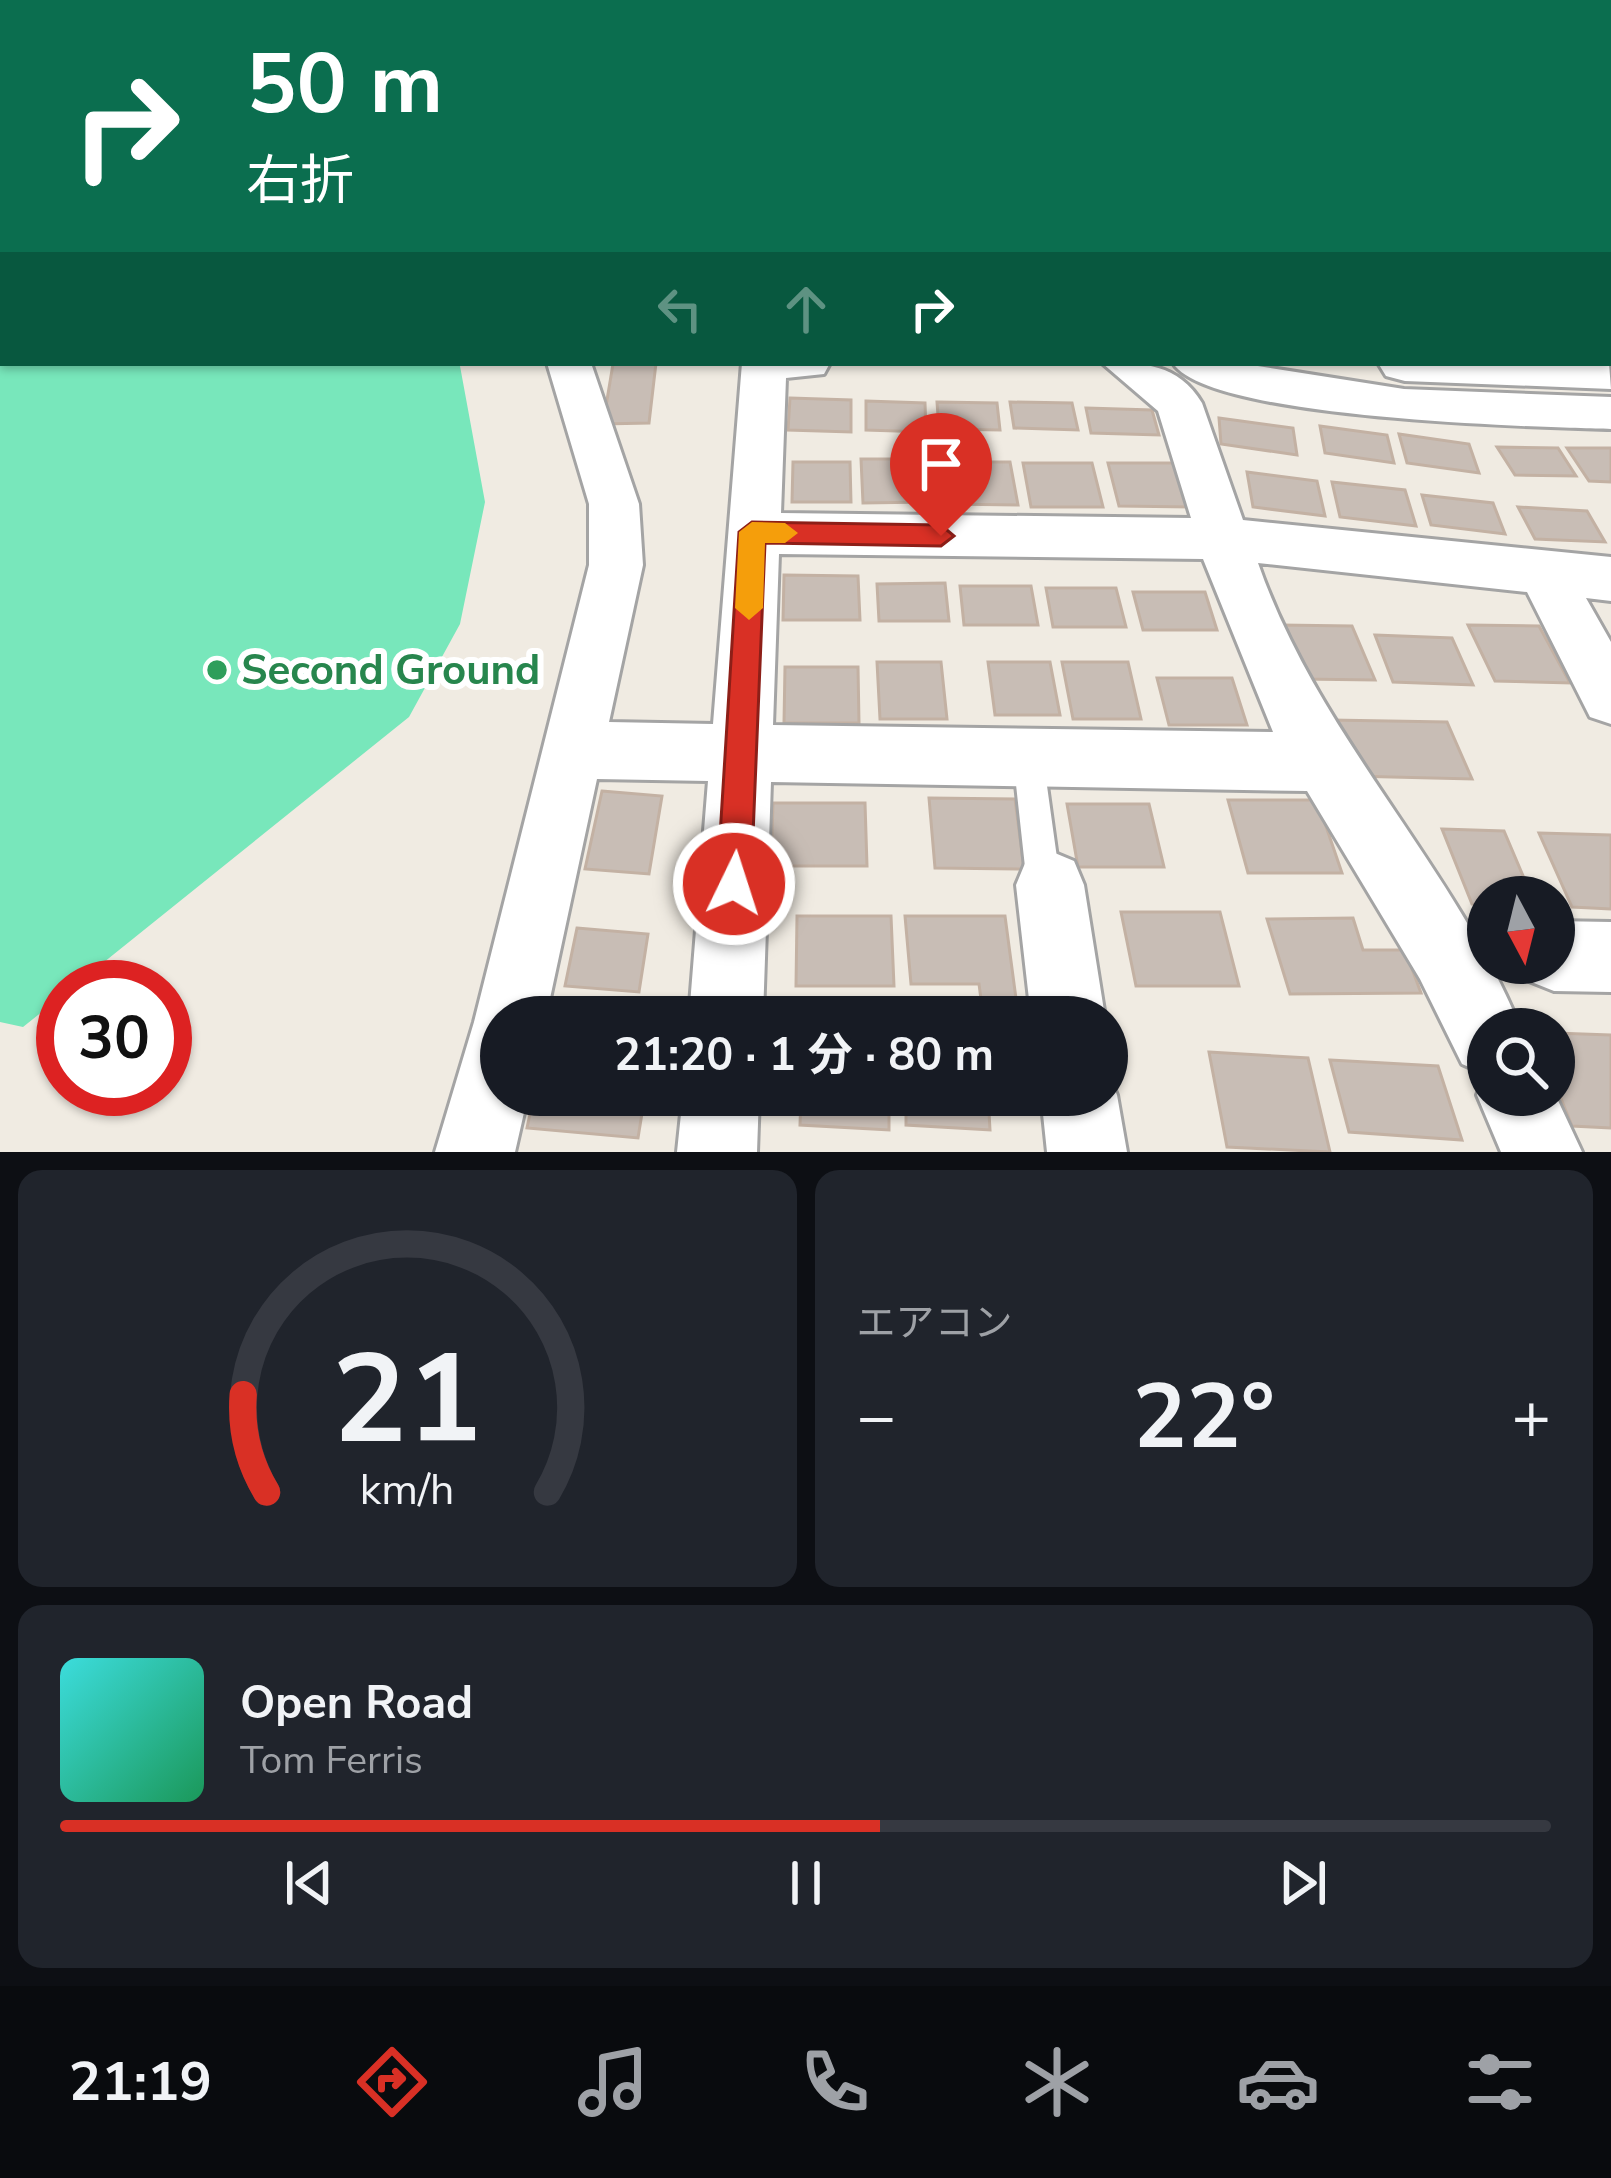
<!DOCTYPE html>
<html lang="ja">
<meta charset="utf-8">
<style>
body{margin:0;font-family:"Nunito Sans","Noto Sans JP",sans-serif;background:#20242c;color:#f1f3f6;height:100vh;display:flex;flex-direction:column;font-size:45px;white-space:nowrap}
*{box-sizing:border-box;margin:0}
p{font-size:39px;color:#9ea1a6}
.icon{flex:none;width:66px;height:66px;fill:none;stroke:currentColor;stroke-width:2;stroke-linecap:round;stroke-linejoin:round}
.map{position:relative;height:1152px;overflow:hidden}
.side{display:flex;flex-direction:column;gap:18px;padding:18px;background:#0d0f14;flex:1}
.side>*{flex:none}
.guide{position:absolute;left:0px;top:0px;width:1611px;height:366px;box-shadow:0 3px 9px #0004;background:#0b6e4f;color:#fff;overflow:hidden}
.needle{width:78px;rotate:173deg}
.tools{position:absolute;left:1467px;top:876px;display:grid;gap:24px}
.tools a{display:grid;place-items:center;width:108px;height:108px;border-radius:50%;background:#171b24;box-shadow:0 3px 9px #0004;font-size:60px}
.speed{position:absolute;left:36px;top:960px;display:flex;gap:24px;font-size:60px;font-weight:700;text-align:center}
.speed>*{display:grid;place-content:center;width:156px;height:156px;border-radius:50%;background:#171b24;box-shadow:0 3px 9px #0004;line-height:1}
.speed .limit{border:18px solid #d22;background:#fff;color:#111}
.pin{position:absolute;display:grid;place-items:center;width:102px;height:102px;color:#fff;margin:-123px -51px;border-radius:50% 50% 50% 0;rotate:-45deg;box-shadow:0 0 12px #0007}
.pin .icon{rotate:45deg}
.me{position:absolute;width:132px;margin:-66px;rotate:4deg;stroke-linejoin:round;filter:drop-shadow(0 0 9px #0008)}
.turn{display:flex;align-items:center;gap:42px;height:252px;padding:0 48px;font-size:54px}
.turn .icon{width:156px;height:156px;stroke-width:2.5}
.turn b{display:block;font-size:84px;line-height:102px}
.lanes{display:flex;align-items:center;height:114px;padding:0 48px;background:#0003;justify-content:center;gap:60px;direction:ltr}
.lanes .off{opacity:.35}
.big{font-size:90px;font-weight:700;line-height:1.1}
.side .widget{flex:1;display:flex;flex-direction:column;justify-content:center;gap:18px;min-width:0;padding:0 42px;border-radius:24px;background:#20242c}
.side .dial{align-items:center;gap:0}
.dial svg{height:312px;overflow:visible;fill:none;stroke:#363941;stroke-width:7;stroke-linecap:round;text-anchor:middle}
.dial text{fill:#f1f3f6;stroke:none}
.song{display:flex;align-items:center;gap:36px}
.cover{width:144px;height:144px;border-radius:18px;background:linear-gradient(135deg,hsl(180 70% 55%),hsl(150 70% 35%))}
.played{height:12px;border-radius:6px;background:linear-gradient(90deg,#d93025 55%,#363941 55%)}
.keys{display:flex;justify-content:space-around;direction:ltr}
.heat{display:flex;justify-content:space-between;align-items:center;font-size:66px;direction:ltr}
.side .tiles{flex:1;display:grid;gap:18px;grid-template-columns:1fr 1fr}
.widget:last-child{grid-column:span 2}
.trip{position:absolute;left:480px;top:996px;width:648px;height:120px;border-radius:60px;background:#171b24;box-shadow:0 3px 9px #0004;font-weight:700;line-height:120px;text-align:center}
.tab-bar{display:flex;height:192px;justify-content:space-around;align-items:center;background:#090b0e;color:#9ea1a6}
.tab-bar .icon{width:84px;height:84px}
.tab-bar .current{color:#d93025}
.tab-bar b{font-size:54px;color:#f1f3f6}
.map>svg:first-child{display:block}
.pitch{fill:#78e7bb}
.building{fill:#c8bdb5;stroke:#c3b1a3;stroke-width:3}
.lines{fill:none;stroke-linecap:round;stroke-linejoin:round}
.service-casing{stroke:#a4a4a4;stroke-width:6}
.minor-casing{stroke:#a4a4a4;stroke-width:6}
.tertiary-casing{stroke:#a4a4a4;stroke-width:6}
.service{fill:#fff;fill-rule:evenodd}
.minor{fill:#fff;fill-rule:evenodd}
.tertiary{fill:#fff;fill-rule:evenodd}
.route{fill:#d93025;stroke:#8d1f18;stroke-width:3}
.slow{fill:#f59e0b}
.leisure-dot{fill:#2e9e5b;stroke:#fff;stroke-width:4.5}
.labels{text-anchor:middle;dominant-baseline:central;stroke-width:12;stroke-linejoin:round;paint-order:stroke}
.leisure-label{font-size:42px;font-weight:bold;fill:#27864d;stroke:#fff;text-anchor:start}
</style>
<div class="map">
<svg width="1611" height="1152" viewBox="0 0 1611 1152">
<rect width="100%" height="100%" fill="#f0ebe2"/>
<!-- pitch -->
<path class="pitch" d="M0,336L3,363L460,366L485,502L460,624L409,717L73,987H63V995L23,1027L0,1022Z"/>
<!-- building -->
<path class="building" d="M656,363L649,423L603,424L613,364Z
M790,398L851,400V432L788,430Z
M866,401L925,403L926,432L866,430Z
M937,402L997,403L1000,430L939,429Z
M1010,402L1072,403L1078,430L1014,428Z
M1086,408L1152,410L1159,435L1091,433Z
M1219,418L1293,428L1297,455L1221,444Z
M1320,426L1387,435L1394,463L1325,453Z
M1399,434L1469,444L1479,473L1407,463Z
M1497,447L1558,448L1576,476L1515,475Z
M1567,448H1611V482L1589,481Z
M861,459H924L928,502L863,503Z
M793,462H850L851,502H792Z
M942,462H1010L1018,505L947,504Z
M1023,463H1092L1103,507H1031Z
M1108,463H1176L1190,507L1119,506Z
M1247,472L1317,481L1325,516L1253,507Z
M1332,482L1405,490L1416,526L1340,517Z
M1422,495L1493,503L1505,534L1431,525Z
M1518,507L1587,511L1605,542L1535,539Z
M784,575L858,576L860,620H783Z
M945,583L949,621H879L877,584Z
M960,586H1031L1038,625H964Z
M1046,588H1116L1126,627H1053Z
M1133,592H1205L1217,630H1143Z
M1280,625L1352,626L1375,680L1300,679Z
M1468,625L1539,626L1570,683L1495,681Z
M1375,635L1452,638L1473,685L1393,682Z
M877,662H941L947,719H880Z
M988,662H1050L1060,715H995Z
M1062,662H1128L1141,719H1073Z
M785,667H858L859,723H784Z
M1157,678H1232L1247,725H1169Z
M1330,720L1447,722L1472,779L1351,776Z
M602,791L662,796L649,874L585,869Z
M929,798L1015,799L1024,869L935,868Z
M1228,800H1317L1342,873H1248Z
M773,803H865L867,866H771Z
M1067,804H1149L1164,867H1078Z
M1442,829L1504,831L1532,897H1488V905L1472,904Z
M1539,833L1611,835V909L1572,907Z
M1121,912H1220L1239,986H1136Z
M797,916H891L894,986H796Z
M905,916H1005L1017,1006L982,1007L979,984H911Z
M1353,918L1363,950H1405L1421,993L1290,994L1267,919Z
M577,928L648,934L639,992L565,986Z
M1554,1033L1611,1035V1128L1572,1126L1554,1081Z
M1209,1052L1308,1058L1330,1152L1227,1147Z
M1330,1060L1438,1066L1462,1140L1349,1132Z
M534,1095H645L638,1138L527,1128Z
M801,1095H889V1130L800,1125Z
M906,1095H988L990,1130L906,1125Z"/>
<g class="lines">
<!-- service casing -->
<g class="service-casing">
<path id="service" d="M1028,743L1039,747L1043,757L1058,865L1067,885L1062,897L1050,902L1038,897L1025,867L1013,757L1017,747Z"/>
</g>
<!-- minor casing -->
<g class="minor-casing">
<path id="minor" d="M431,0H496L498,3H433Z
M835,0H865L867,3H837Z
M1145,0H1242L1143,3Z
M1608,35H1611V53H1608Z
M0,62H3V82H0Z
M1608,103H1611V123H1608Z
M0,160H3V182H0Z
M1608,191H1611L1608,214Z
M0,267H3V293H0Z
M547,363H591L639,504L643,565L609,722L713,724L742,363H830L824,374L786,378L781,513L1191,518L1158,411L1102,363C1143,363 1178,363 1202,403L1243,520L1611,557V601L1586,598L1611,642V724L1590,717L1527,592L1258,563C1318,736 1453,863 1521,1029H1488V1095L1554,1092L1582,1152H1501L1477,1095L1485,1074L1462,1064L1420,979L1307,791L771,782L763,1017H689L708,781L597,779L546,1017H501V1095H528L515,1152H435L474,1022L589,565V504ZM779,554L1203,559L1273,732L773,725Z
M1173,363H1239L1404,389L1611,397V429C1538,427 1207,419 1173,363Z
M1050,851L1074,861L1084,885L1105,1017H1031L1016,885L1026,861Z
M1554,921L1611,922V992L1554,991L1529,981L1522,963H1554Z
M1107,1070L1117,1095L1127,1152H1047L1041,1095H1107Z
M683,1095H759L757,1152H677Z"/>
</g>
<!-- tertiary casing -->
<g class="tertiary-casing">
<path id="tertiary" d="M712,0H750L752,3H714Z
M1608,351L1611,389L1405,381L1386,376L1378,363H1608Z"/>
</g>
<!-- service -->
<use href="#service" class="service"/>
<!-- minor -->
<use href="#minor" class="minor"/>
<!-- tertiary -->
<use href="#tertiary" class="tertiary"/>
</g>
<!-- route -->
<path class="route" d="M752,522L941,525L954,536L941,546L765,543L751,884L746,896L734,901L722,896L717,884L739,532Z"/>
<!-- slow -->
<path class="slow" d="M752,522L785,523L798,533L785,543H765L763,608L749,620L735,608L739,532Z"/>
<!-- markers -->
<circle class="leisure-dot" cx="217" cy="670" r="12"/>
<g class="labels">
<!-- leisure labels -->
<g class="leisure-label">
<text x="241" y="670">Second Ground</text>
</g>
</g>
</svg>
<div class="tools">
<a><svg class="needle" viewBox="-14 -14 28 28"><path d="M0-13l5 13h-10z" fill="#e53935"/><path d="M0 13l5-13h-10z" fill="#9ea1a6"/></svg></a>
<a><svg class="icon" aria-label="search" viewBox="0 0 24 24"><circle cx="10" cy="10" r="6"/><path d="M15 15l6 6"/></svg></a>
</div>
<div class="speed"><div class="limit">30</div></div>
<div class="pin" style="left:941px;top:536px;background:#d93025"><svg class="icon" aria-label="arrive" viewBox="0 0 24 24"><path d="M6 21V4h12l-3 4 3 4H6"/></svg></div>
<svg class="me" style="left:734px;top:884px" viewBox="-20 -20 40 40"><circle r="17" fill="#d93025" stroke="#fff" stroke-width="3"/><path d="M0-11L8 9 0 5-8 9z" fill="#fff"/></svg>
<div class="trip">21:20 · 1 分 · 80 m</div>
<div class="guide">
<div class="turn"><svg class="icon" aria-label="right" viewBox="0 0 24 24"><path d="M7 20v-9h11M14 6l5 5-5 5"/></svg><div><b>50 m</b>右折</div></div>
<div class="lanes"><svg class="icon off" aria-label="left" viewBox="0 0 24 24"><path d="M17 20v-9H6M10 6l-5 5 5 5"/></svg><svg class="icon off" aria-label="ahead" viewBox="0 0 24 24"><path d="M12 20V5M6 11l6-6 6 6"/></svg><svg class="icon" aria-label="right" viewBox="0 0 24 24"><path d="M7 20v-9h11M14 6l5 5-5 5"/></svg></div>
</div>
</div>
<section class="side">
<div class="tiles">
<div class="widget dial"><svg viewBox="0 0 100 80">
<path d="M14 69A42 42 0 1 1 86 69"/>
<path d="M14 69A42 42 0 0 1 8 44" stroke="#d93025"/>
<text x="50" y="56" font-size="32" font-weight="700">21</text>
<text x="50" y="72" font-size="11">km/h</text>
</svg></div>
<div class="widget"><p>エアコン</p>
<div class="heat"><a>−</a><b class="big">22°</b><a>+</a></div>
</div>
<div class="widget">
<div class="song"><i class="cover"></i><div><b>Open Road</b><p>Tom Ferris</p></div></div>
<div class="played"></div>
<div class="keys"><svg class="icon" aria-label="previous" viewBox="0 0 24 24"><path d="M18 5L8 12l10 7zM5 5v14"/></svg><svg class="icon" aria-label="pause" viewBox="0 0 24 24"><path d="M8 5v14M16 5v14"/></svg><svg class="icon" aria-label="next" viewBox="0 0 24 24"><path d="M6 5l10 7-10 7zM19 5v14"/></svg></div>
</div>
</div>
</section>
<nav class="tab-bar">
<b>21:19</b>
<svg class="icon current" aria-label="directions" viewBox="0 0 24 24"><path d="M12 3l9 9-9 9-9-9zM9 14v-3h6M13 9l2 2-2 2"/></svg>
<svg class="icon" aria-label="music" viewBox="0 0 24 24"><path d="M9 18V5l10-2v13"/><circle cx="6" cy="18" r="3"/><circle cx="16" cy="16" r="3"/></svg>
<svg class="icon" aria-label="phone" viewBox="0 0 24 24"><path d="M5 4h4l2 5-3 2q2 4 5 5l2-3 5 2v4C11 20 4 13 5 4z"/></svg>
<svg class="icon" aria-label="climate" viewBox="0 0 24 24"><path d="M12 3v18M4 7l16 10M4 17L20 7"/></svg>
<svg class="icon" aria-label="car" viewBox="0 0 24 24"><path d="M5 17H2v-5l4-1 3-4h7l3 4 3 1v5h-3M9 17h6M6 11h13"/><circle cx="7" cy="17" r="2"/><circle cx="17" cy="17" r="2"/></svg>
<svg class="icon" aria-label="filters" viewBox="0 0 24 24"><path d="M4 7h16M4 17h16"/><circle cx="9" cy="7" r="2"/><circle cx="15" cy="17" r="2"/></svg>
</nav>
